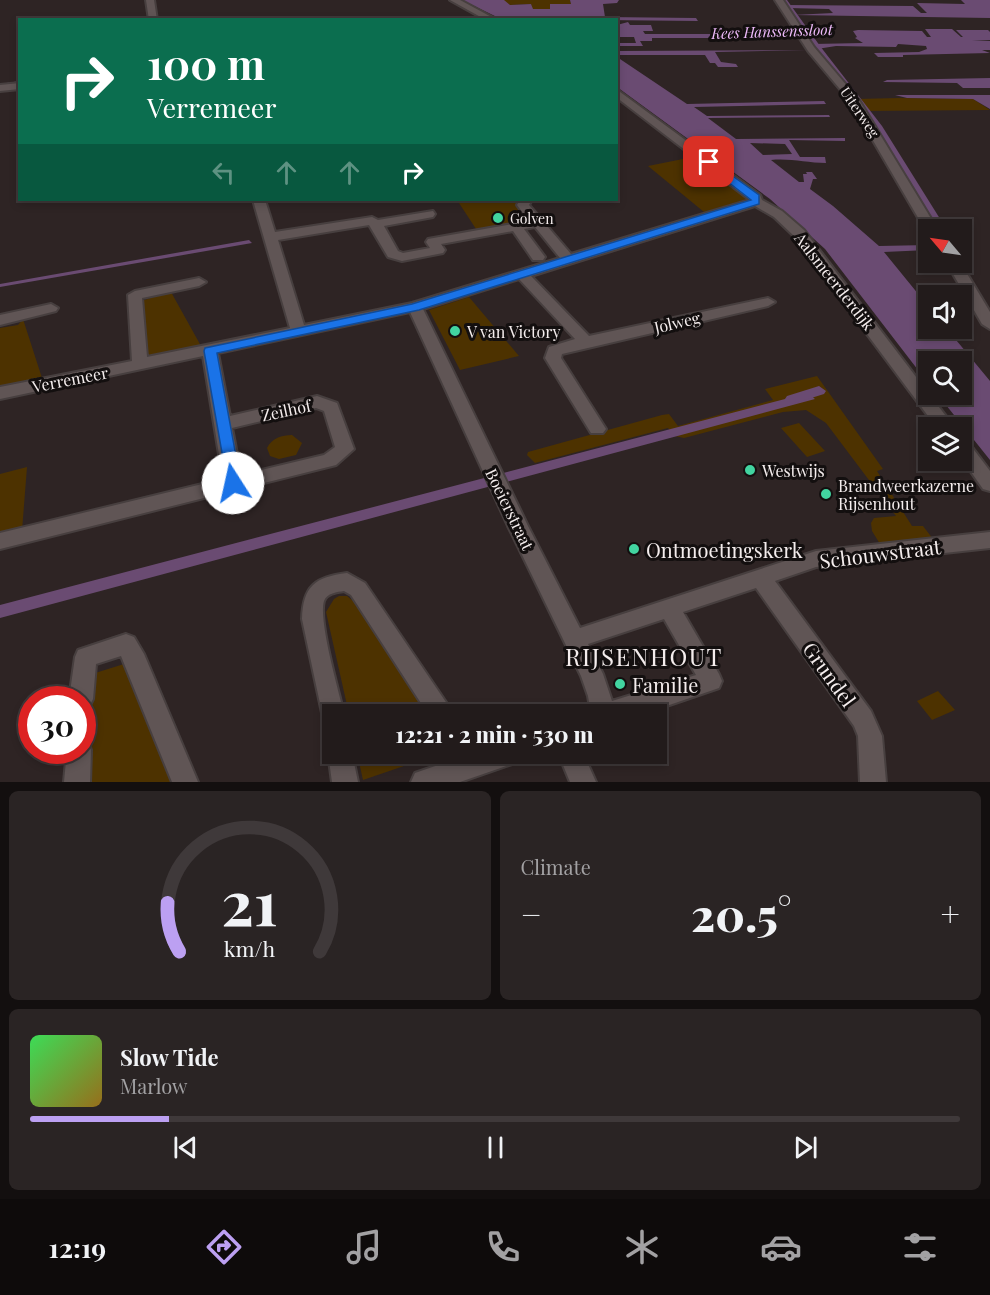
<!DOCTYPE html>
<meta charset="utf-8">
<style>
body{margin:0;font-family:"Playfair Display",serif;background:#2a2424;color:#f1f3f6;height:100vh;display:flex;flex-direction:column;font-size:22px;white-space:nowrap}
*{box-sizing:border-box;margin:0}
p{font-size:20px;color:#a2a1a3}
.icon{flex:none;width:33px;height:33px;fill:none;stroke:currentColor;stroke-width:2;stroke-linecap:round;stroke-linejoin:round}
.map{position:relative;height:782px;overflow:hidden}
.sheet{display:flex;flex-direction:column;gap:9px;padding:9px;background:#130f0f;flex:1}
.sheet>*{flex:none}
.top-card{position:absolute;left:18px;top:18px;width:600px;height:183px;border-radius:0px;box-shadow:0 3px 9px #0003,0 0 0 2px #3f393a;background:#0b6e4f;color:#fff;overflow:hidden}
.needle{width:39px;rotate:299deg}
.buttons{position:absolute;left:918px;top:219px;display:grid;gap:12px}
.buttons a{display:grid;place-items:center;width:54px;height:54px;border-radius:0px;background:#221b1b;box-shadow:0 3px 9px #0003,0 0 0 2px #3f393a;font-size:30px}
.speed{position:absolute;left:18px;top:686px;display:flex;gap:12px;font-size:30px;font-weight:700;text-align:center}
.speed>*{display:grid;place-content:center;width:78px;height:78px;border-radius:50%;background:#221b1b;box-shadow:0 3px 9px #0003,0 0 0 2px #3f393a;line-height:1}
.speed .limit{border:9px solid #d22;background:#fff;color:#111}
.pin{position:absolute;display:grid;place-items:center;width:51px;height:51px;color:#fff;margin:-26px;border-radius:12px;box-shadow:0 3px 9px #0006}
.me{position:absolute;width:66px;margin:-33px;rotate:350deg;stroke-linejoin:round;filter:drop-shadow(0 0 4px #0008)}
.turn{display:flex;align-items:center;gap:21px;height:126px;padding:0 30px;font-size:27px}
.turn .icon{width:78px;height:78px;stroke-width:2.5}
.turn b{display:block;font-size:42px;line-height:51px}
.lanes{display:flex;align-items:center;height:57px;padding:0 30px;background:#0003;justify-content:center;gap:30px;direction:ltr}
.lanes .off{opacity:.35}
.big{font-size:45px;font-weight:800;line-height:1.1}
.sheet .widget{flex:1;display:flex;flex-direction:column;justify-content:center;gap:9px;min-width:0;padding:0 21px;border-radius:9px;background:#2a2424}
.sheet .dial{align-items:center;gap:0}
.dial svg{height:156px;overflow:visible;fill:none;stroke:#3f393a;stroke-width:7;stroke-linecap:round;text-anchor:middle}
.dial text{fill:#f1f3f6;stroke:none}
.song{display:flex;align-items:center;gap:18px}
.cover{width:72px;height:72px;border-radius:9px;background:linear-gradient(135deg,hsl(130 70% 55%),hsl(40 70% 35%))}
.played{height:6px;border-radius:3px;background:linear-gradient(90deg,#bca0f2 15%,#3f393a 15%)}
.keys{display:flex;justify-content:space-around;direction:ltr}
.heat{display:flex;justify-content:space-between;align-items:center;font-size:33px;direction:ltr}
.sheet .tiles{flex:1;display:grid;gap:9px;grid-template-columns:1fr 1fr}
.widget:last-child{grid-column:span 2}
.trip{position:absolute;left:322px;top:704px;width:345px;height:60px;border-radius:0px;background:#221b1b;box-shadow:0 3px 9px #0003,0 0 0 2px #3f393a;font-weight:800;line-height:60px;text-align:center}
.dock{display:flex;height:96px;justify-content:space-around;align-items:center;background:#0e0b0b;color:#a2a1a3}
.dock .icon{width:42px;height:42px}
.dock .on{color:#bca0f2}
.dock b{font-size:27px;color:#f1f3f6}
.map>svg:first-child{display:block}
.green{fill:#4d3200}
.water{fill:#6a4b72;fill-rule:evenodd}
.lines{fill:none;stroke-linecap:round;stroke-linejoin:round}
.stream{stroke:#6a4b72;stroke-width:2}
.canal{fill:#6a4b72;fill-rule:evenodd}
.minor-casing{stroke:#473f3f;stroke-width:4}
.minor{fill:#605555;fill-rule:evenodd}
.route{fill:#1a73e8;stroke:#114b97;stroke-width:1.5}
.poi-dot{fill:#42d4a0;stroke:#130f0f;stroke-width:2}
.labels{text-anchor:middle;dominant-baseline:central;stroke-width:6;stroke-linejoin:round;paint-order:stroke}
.far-street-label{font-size:14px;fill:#f4eded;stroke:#130f0f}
.far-poi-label{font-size:14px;fill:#f4eded;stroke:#130f0f;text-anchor:start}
.far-water-label{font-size:15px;font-style:italic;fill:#eebafa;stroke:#130f0f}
.street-label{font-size:16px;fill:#f4eded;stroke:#130f0f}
.poi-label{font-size:16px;fill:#f4eded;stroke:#130f0f;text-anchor:start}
.near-poi-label{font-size:20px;fill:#f4eded;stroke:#130f0f;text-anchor:start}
.near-street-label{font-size:20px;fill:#f4eded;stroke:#130f0f}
.near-quarter-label{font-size:24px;letter-spacing:1.5px;fill:#f4eded;stroke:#130f0f}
</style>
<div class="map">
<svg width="990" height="782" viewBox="0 0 990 782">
<rect width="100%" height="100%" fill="#2e2424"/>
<!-- green -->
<path class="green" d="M502,0H570L571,4H603L550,5L551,9H532L531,4L510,5Z
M899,98L973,99L990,110L863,111L856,99Z
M693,157L747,199L704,212L648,166Z
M457,200H518L516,206L527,221L478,232Z
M171,292L201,346L140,359L141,301Z
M469,297L519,356L460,370L429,310Z
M23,319L42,378L0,386V328L18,325Z
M817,376L883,469L877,471L912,526H923L933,539L880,544L872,531L871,523L874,518L896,516L826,423L806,410L783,412L684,438L675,436L668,428L535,463L527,455L528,452L662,415L669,414L678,426L773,400L765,389Z
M799,423L825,451L807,457L781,428Z
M292,435L302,443L296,455L279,459L270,456L267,448C272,438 282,435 292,435Z
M27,467L22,531L0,536V474Z
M339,596H347L353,601L430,714H349L326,612L334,599Z
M124,664L157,738L174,782H83L86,682L92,674Z
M938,691L955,710L932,720L917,701Z
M357,753H442L363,780Z"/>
<!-- water -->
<path class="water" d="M462,0H504L510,5L531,4L533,9H550V4H571L570,0H652H619L617,3L603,4L605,17L696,18L698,21L501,19Z
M961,0H990V18L793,15L833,13L829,9L788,8L786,5L913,6L921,13H927L917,3L965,4Z
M628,22L630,25H651L653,31H643L645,34H723L724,38H652V41H640L643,46H618L619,51L807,50L715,52L721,62L736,64L738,67H718L715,63H710L705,55H617V43H636L634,37H617V25Z
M925,29H952L961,37H963L956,30H988L990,32V40H972L990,41V50H982L990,53L903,55V57H878L874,53L919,52L927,49L926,46L898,44L896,47L836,46L817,49L813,44L863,43L855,38L857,37L853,31L858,30L922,31L927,37H931Z
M617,57L687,104L824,101L826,104L694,107L707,116L829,115L830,117L708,118L736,139L845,138V141L789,140L800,157H825L826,163C807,163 790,158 771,160L799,182H804L803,174H807L806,172H812L817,179H813L810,189L833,206L879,246L928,245V250L884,252L928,306V328L947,329L990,381V460L938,395L962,394V362H928V383L825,249L770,199L617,87ZM750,143L785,144L792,154L763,155Z
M990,78V88H963L957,83L883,82L887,80Z
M895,95H990V109L973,99L907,98Z
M249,240L252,243L0,287V284Z
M808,393L815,399L0,618V605Z"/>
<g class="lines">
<!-- stream -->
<path class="stream" d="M0,85L20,82"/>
<!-- canal -->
<path class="canal" d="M781,0H787L820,46L882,126L947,230H936L875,129L814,50Z
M819,386L826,391L824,394L792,404L785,399L787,396Z"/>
<!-- minor casing -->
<g class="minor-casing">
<path id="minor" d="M146,0H154L157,20H149Z
M450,0H460L497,20H486Z
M775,0H783L814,47L859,100L938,230H928L927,233L850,101L808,51Z
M20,83V89L0,91V85Z
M616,89L760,195L762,200L782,211L804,230L955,428H937L794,236L774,217L755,206L531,276L589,336L768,298L775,302L768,306L562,354L561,358L606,429L603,433H591L545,358L549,347L575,339L519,279L423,309L528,526L580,628L816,551L990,532V548L816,567L775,581L871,711L882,736L886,782H860L858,736L854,726L756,588L683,612L719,674L722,681L719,688L643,714H591L588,696L581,676L508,526L410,312L218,353L230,416L317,396L337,403L354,449L336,465L0,549V533L223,479L203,356L0,399V387L132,361L128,295L135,291L199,278L206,282L199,286L142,298L147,357L290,328L253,200H265L275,232L372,217L378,220L433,211L435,214L433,217L384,226L398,251L403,253L430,248L426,242L428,239L529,221L517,205L520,200H532L529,205L571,254L750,200L616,97ZM369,225L388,257L402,261L443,253L445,250L441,244L513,231L533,260H543L545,257L524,229L535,227L560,258L412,303L304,325L278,240ZM316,408L324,411L335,447L324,455L241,475L232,428ZM664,619L696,675L612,701L603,674L588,644Z
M946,262H960L990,312V329L982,324Z
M51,304L58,308L56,311L0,325V315Z
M962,441L968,442L990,471V491L983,489L962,459Z
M347,573L365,583L454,714H428L351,595L344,591C337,592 327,593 324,601C318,620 339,692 344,714H333V730L325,727L302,619C303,586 315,577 347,573Z
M126,634L134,637L144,654L198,782H172L121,656L96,664L93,699L89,707L82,709V699H69L75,657L78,650Z
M82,739L88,742L91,750L90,782H64L67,750H82Z
M331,744L333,753H352L358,782H332L328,753Z
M473,753H521L518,762L460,782H411L415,773Z
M558,753H583L596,782H570Z"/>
</g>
<!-- minor -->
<use href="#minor" class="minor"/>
</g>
<!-- route -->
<path class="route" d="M709,159L759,195V204L419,310L217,353L241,483L238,487H228L204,351L205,348L412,304L751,200L705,164L704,162Z"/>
<!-- markers -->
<g class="poi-dot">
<circle cx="498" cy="218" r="6"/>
<circle cx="455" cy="331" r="6"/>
<circle cx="750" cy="470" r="6"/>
<circle cx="826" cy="494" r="6"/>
<circle cx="634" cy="549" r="6"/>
<circle cx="620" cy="684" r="6"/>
</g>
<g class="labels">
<!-- far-street labels -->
<g class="far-street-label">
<text transform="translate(860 112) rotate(56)">Uiterweg</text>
</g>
<!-- far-poi labels -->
<g class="far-poi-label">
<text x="510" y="218">Golven</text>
</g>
<!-- far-water labels -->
<g class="far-water-label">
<text transform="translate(772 31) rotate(-2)">Kees Hanssenssloot</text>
</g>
<!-- street labels -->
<g class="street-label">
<text transform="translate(835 281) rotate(52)">Aalsmeerderdijk</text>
<text transform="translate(677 322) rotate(-13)">Jolweg</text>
<text transform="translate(70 379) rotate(-11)">Verremeer</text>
<text transform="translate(286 410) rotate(-12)">Zeilhof</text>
<text transform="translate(510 509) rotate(64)">Boeierstraat</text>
</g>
<!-- poi labels -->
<g class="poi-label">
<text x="467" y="331">V van Victory</text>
<text x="762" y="470">Westwijs</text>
<text x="838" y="485">Brandweerkazerne<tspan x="838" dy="18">Rijsenhout</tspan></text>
</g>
<!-- near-poi labels -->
<g class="near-poi-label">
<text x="646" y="549">Ontmoetingskerk</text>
<text x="632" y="684">Familie</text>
</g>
<!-- near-street labels -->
<g class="near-street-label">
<text transform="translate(880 553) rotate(-7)">Schouwstraat</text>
<text transform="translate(830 674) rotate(54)">Grundel</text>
</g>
<!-- near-quarter labels -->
<g class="near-quarter-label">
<text x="644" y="656">RIJSENHOUT</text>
</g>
</g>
</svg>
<div class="buttons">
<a><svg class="needle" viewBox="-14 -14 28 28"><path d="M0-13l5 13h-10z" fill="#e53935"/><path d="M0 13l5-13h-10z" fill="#a2a1a3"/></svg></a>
<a><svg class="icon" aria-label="sound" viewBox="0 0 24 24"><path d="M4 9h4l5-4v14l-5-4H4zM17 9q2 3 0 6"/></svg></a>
<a><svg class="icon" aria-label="search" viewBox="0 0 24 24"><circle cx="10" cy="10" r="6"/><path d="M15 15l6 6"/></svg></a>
<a><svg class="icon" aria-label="layers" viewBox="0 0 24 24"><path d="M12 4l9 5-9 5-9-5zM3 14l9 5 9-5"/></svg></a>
</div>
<div class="speed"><div class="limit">30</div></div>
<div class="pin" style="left:709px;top:162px;background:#d93025"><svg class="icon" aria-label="arrive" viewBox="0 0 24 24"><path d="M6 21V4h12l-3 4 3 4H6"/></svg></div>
<svg class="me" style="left:233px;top:483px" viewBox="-20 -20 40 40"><circle r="19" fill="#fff"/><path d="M0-13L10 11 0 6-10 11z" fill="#1a73e8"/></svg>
<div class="trip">12:21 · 2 min · 530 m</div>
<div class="top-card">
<div class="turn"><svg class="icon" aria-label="right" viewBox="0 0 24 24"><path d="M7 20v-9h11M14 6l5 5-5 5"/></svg><div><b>100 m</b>Verremeer</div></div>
<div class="lanes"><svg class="icon off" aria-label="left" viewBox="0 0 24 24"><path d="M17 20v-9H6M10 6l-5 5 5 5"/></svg><svg class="icon off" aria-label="ahead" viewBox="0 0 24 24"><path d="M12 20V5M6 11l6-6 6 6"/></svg><svg class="icon off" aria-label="ahead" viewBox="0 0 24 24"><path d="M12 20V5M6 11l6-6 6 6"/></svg><svg class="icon" aria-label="right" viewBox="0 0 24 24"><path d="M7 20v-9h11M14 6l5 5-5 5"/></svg></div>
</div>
</div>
<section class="sheet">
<div class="tiles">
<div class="widget dial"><svg viewBox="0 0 100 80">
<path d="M14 69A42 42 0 1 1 86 69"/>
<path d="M14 69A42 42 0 0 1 8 44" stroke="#bca0f2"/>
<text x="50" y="56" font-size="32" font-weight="700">21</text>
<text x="50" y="72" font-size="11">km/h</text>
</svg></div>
<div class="widget"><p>Climate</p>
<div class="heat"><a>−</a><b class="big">20.5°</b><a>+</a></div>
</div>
<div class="widget">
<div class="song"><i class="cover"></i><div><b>Slow Tide</b><p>Marlow</p></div></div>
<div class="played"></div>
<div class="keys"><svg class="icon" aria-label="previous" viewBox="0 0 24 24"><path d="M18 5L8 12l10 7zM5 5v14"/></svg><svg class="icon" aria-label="pause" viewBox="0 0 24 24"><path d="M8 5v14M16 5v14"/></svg><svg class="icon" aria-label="next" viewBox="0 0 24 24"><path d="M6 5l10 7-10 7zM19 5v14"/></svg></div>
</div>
</div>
</section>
<nav class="dock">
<b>12:19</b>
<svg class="icon on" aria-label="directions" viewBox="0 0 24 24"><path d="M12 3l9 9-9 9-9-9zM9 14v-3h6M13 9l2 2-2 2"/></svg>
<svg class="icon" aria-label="music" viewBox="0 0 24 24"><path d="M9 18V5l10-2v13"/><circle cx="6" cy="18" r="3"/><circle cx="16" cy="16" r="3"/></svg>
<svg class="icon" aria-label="phone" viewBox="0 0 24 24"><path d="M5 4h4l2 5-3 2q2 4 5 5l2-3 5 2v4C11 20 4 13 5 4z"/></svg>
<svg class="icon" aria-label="climate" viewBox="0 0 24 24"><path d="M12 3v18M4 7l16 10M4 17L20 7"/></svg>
<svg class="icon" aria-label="car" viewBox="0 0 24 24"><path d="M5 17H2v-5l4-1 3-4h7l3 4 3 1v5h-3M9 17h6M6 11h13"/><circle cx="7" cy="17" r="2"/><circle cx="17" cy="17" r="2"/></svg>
<svg class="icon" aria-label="filters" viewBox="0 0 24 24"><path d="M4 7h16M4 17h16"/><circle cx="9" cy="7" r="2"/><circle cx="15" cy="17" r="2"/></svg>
</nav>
